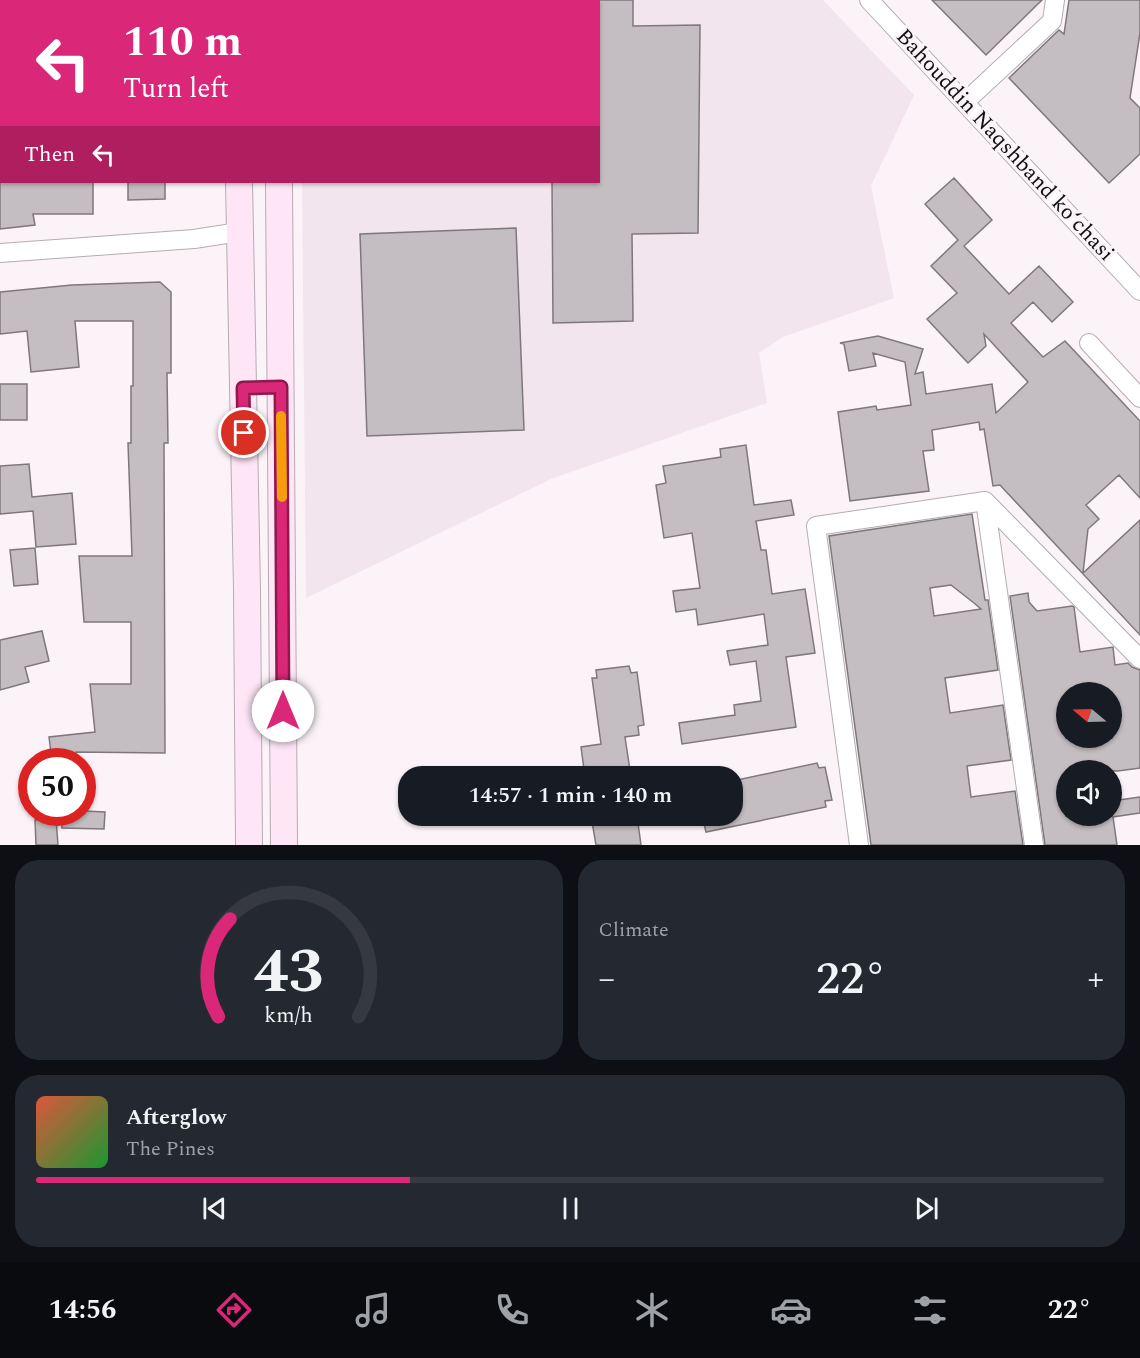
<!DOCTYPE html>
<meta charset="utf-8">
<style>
body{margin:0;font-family:Spectral,serif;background:#242831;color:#f1f3f6;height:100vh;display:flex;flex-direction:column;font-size:22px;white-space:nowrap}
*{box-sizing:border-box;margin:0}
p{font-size:20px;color:#9ea1a6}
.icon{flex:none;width:33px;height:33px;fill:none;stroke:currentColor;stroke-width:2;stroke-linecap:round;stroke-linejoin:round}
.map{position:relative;height:845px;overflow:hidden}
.sheet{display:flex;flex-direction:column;gap:15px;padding:15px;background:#0d0f14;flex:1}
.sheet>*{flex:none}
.banner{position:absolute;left:0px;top:0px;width:600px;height:183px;box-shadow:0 2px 4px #0004;background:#db2777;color:#fff;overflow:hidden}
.needle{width:39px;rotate:289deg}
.fabs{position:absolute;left:1056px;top:682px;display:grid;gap:12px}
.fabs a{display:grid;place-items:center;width:66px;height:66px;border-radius:50%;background:#171b24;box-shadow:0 2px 4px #0004;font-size:30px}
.speed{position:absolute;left:18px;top:748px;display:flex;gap:12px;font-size:30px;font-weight:700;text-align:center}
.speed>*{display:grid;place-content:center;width:78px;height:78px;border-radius:50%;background:#171b24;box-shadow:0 2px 4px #0004;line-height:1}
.speed .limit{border:9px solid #d22;background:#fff;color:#111}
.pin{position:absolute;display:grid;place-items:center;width:51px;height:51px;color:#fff;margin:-26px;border:3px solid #fff;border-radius:50%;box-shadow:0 2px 6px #0007}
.me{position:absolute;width:66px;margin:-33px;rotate:0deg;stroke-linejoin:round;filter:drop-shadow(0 0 4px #0008)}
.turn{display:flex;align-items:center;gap:21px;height:126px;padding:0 24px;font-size:27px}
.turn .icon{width:78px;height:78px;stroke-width:2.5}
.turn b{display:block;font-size:42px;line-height:51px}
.then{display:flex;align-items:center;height:57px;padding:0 24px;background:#0003;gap:12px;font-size:22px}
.big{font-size:45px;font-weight:600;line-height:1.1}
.sheet .card{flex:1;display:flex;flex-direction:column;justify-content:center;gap:9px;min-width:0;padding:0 21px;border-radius:24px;background:#242831}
.sheet .dial{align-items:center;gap:0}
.dial svg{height:156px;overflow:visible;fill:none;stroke:#363941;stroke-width:7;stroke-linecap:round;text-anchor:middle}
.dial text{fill:#f1f3f6;stroke:none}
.song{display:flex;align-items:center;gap:18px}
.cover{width:72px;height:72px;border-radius:9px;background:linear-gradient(135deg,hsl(10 70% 55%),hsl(130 70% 35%))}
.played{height:6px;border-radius:3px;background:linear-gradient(90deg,#db2777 35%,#363941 35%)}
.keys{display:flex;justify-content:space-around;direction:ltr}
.heat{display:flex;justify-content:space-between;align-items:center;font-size:33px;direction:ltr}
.sheet .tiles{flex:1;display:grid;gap:15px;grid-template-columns:1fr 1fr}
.card:last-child{grid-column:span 2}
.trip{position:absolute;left:398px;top:766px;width:345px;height:60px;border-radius:24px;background:#171b24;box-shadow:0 2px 4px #0004;font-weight:600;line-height:60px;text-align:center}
.menu{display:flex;height:96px;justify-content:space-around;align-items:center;background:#090b0e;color:#9ea1a6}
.menu .icon{width:42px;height:42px}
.menu .active{color:#db2777}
.menu b{font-size:27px;color:#f1f3f6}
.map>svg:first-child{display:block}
.built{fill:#f3e5ed}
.building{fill:#c4bdc1;stroke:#7e787c;stroke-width:1.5;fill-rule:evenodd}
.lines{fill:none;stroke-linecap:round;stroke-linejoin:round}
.street-casing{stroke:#b4adb1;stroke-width:20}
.secondary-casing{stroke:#b4adb1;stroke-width:28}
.street{stroke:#fff;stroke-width:18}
.secondary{stroke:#fee6f6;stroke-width:26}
.route-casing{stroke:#8e194d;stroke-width:15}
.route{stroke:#db2777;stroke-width:10}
.slow{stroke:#f59e0b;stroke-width:10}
.labels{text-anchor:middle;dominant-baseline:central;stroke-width:6;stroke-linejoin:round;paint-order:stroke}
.street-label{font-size:22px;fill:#131112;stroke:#fbf3f8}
</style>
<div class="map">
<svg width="1140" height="845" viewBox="0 0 1140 845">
<rect width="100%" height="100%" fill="#fbf3f8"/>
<!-- built -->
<path class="built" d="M301,0H823L914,95L871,186L894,298L783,337L759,353L767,403L551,479L306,598L302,182H598V2Z"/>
<!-- building -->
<path class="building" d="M598,0H633V26L700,25L698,233L632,234L633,321L553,323L552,182H598Z
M932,0H1042L986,55Z
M1069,0H1140V33L1130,98L1140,108V154L1109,183L1009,78L1059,30L1064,34Z
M954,178L992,220L964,246L1009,294L1039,266L1073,302L1052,322L1033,302L1011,323L1043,357L1065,341L1140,421V498L1119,475L1086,505L1099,519L1088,529L1083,573L1140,520V635L1000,485L993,486L984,429L980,430L979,422L932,430L934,450L923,451L929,491L850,501L838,412L876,406L877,410L911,405L905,362L873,353L876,366L849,371L844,344L840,343L878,336L923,349L915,374L923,372L926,394L992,384L996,413L1028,382L984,334L986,346L968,363L927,319L957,293L931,266L958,240L925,204Z
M0,182H93V214H33L35,225L0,229Z
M128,182H165V199L128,200Z
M516,228L524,430L367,436L360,234Z
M160,282L171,292V373H167L168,443H164L165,753L76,752L77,758L52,761L49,737L95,732L90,684H131V622H84L79,556H132L128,443H131V386H133V321H75L79,367L31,372L27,331L0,334V292L72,285Z
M0,384H27V420H0Z
M746,445L754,505L791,500L794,515L756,521L761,550H766L772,594L805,589L815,653L786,657L796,727L682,744L679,723L735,715L734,705L761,701L756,661L730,665L727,651L768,645L764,614L698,625L696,609L676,612L673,591L700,588L692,533L664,538L656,485L666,483L663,466L721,457L720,449Z
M29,464L32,497L72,493L76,544L36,547L33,511L0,514V466Z
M972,514L985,600H988L998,670L945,678L950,713L1003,705L1011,760L967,766L971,797L1015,791L1023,845H871L829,536ZM951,585L974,603L981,609L934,616L930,588Z
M35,548L38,584L14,586L10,550Z
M1028,593L1029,602L1037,611L1072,606L1074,607L1080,652L1113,647L1115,665L1128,663L1132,667L1140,670V768L1118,771H1066V816H1112V801L1140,797V813L1113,817L1117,845H1045L1010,596ZM1066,693H1112V738H1066Z
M42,631L49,661L25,667L29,682L0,690V640Z
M629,666L631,673L637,672L644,725L638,726L639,735L625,737L631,777H585L581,747L601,744L592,678H597L596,670Z
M817,763L819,768L825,767L832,800L825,801L826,807L706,832L702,816H732V781Z
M85,811L105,812L104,829L62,828L61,813H85Z
M591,816H637L641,845H596Z
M56,818L58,845H36L35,820Z"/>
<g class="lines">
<!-- street casing -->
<g class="street-casing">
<path id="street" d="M869,0L1140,291
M965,102L1052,21L1055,0
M0,253L194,239L239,232
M1089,343L1140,398
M985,501L1034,845
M859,845L816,526L985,501L1140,659"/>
</g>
<!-- secondary casing -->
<g class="secondary-casing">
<path id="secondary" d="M237,0V2
M278,0V2
M239,182L247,590L249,845
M279,182L284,845"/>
</g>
<!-- street -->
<use href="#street" class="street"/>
<!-- secondary -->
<use href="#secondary" class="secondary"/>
</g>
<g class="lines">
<!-- route casing -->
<g class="route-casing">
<path id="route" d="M244,433L243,388L281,387L283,711"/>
</g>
<!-- route -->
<use href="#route" class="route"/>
<!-- slow -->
<path class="slow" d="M281,416L282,497"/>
</g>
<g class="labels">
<!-- street labels -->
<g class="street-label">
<text transform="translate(1005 145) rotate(47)">Bahouddin Naqshband koʻchasi</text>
</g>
</g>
</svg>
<div class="fabs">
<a><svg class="needle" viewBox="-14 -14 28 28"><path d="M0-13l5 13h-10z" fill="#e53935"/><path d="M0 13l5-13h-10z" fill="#9ea1a6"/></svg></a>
<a><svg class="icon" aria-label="sound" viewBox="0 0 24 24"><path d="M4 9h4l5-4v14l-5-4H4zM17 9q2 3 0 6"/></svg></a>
</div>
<div class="speed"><div class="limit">50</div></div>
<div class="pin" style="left:244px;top:433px;background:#d93025"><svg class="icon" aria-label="arrive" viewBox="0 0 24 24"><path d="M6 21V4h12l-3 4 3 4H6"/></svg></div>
<svg class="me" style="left:283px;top:711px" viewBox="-20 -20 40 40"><circle r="19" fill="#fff"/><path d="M0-13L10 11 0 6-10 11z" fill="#db2777"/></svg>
<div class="trip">14:57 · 1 min · 140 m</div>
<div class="banner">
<div class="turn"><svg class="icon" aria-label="left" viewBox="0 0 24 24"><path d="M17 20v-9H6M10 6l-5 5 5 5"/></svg><div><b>110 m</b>Turn left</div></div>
<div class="then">Then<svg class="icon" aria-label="left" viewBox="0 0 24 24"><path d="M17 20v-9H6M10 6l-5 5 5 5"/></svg></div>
</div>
</div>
<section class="sheet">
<div class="tiles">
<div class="card dial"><svg viewBox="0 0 100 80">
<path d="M14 69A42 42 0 1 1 86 69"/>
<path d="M14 69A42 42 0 0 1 20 19" stroke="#db2777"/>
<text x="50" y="56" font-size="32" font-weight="700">43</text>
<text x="50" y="72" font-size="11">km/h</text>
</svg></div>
<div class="card"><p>Climate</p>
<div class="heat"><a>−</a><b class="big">22°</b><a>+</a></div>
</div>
<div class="card">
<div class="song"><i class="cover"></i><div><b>Afterglow</b><p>The Pines</p></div></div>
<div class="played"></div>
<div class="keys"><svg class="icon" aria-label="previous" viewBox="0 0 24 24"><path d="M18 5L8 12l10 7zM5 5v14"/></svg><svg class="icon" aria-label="pause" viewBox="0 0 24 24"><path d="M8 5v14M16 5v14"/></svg><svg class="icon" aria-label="next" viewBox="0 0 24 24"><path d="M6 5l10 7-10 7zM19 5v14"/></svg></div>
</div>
</div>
</section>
<nav class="menu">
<b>14:56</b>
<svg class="icon active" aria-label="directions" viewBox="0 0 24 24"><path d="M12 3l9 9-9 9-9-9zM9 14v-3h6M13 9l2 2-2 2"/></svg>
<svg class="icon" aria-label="music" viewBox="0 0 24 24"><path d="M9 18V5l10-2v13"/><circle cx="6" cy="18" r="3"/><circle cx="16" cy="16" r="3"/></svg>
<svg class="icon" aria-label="phone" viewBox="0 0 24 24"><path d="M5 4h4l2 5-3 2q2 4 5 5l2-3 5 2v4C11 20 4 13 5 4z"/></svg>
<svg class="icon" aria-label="climate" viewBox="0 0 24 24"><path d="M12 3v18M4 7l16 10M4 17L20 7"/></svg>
<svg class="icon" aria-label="car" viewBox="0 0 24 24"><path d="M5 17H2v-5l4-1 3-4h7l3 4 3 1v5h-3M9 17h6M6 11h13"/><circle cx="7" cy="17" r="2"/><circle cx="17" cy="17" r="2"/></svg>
<svg class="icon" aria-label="filters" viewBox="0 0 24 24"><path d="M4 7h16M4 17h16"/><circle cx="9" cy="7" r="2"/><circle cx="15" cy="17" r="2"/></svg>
<b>22°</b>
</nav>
